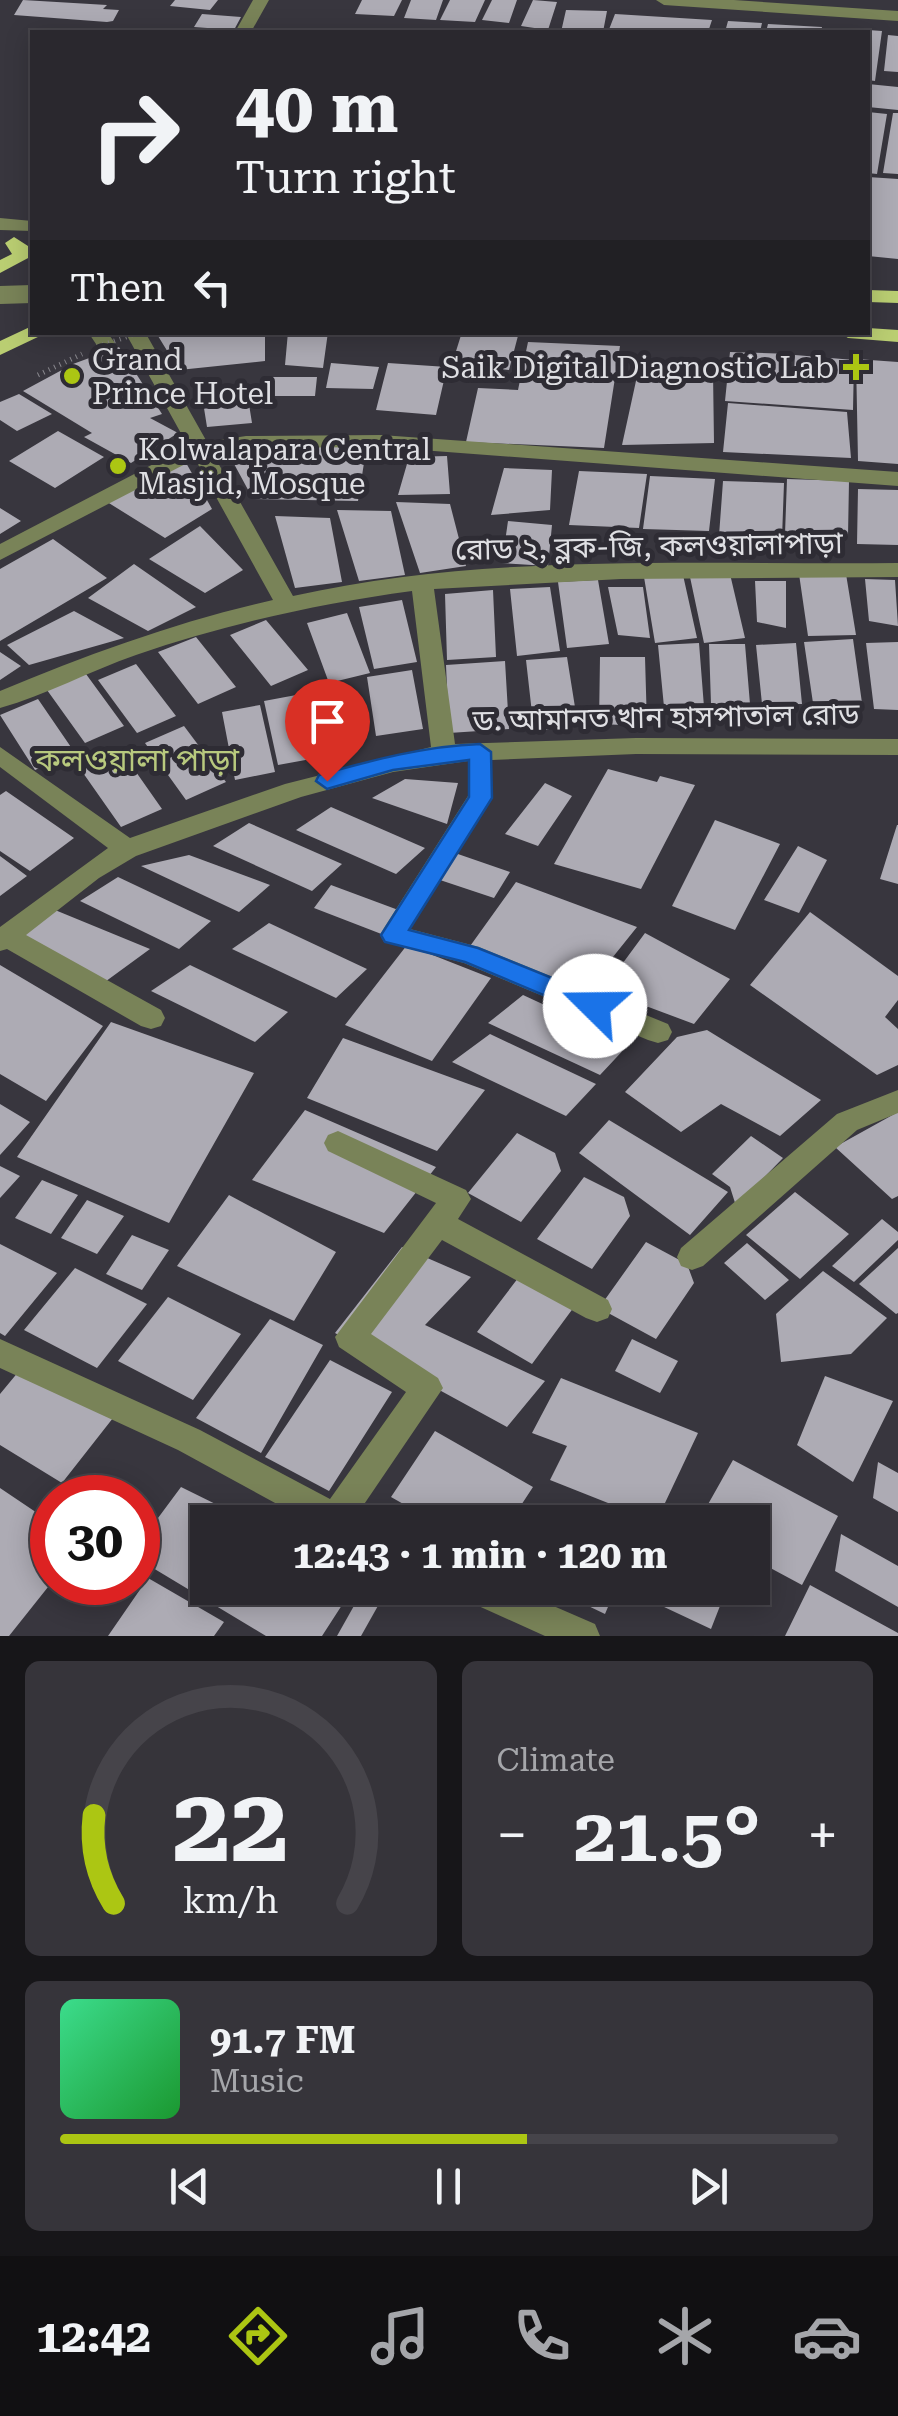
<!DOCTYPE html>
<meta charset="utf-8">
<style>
body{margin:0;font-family:"Roboto Serif","Noto Sans Bengali",serif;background:#36343a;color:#f1f3f6;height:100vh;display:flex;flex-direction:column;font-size:38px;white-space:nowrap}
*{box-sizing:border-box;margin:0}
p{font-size:32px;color:#a5a6aa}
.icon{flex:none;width:55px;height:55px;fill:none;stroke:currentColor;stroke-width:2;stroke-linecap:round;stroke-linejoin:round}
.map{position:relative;height:1636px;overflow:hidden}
.side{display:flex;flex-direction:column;gap:25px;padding:25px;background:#171619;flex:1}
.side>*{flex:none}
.hud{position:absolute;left:30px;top:30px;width:840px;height:305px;border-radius:0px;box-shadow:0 5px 25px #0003,0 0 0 2px #46444a;background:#2a282e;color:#f1f3f6;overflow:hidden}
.speed{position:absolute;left:30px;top:1475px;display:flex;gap:20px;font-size:50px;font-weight:700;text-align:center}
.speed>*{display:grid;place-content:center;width:130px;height:130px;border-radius:50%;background:#2a282e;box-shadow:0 5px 25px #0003,0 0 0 2px #46444a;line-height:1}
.speed .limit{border:15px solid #d22;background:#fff;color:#111}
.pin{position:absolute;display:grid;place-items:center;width:85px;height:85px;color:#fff;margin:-102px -42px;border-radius:50% 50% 50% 0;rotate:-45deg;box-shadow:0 0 10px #0007}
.pin .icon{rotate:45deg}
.me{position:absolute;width:110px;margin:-55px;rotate:292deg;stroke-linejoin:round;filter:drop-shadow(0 0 8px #0008)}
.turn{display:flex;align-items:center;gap:35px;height:210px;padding:0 40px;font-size:45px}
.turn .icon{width:130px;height:130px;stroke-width:2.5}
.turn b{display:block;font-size:70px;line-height:85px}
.then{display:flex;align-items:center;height:95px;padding:0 40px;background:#0003;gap:20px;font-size:38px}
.big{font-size:75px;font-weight:700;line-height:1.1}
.side .widget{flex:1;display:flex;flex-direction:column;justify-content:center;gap:15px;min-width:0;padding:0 35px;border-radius:15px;background:#36343a}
.side .dial{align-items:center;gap:0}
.dial svg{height:260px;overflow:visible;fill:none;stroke:#46444a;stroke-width:7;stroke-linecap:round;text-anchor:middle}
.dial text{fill:#f1f3f6;stroke:none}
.song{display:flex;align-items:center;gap:30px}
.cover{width:120px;height:120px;border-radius:15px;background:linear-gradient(135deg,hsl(150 70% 55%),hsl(130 70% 35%))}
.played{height:10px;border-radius:5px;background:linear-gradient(90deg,#acc613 60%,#46444a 60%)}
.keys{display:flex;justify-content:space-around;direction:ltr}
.heat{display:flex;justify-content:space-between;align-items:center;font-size:55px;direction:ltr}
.side .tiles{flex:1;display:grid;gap:25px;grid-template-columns:1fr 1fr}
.widget:last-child{grid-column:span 2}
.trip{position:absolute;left:190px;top:1505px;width:580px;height:100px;border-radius:0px;background:#2a282e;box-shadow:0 5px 25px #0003,0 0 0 2px #46444a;font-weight:700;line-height:100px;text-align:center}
.dock{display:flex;height:160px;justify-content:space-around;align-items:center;background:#111012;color:#a5a6aa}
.dock .icon{width:70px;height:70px}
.dock .on{color:#acc613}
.dock b{font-size:45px;color:#f1f3f6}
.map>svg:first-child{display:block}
.building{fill:#adabb4}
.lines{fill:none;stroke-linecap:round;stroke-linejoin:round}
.path{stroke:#88878d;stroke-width:5;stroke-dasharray:1 5;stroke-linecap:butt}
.minor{fill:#798358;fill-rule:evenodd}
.major{fill:#bace72;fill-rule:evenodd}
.path-bridge{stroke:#88878d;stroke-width:5;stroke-dasharray:1 5;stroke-linecap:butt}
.minor-bridge{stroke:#798358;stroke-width:18}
.route{fill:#1a73e8;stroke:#114b97;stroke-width:2.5}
.poi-dot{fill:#acc613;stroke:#2e2c34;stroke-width:4}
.labels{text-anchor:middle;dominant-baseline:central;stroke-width:10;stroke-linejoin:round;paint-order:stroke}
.poi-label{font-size:30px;fill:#dfdfe3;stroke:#2e2c34;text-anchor:start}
.street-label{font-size:30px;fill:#dfdfe3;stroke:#2e2c34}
.neighbourhood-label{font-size:32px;fill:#b8c97e;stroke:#2e2c34}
</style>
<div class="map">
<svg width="898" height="1636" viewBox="0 0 898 1636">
<rect width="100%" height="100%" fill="#38363e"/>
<!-- building -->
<path class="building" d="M23,0L107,5L103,9L119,10L113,21L107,22L14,15Z
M175,0H218L210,10L170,6Z
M362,0H402L394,16L355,14Z
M411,0H443L436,20L404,18Z
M450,0H485L475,22L440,20Z
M492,0H517L509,23L482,20Z
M533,0L557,2L548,30L521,26Z
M566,10L607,11L603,32H561Z
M202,14L241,17L234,30L194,27Z
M615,14L712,20L708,32H608Z
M728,21L762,23L760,32H725Z
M768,24L822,27L821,32H766Z
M868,30L882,31L875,81L868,80Z
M888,35L898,36V72L884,71Z
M868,84L898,87V110L868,107Z
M868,112L887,114L877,174L868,173Z
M893,113H898V174L883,173Z
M868,177L898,179V259L868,256Z
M174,332H265V361L179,370L158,336Z
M288,332H328L323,368L285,365Z
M462,332H519L509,370L452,364Z
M528,342L620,346L604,448L466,442L478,388L518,390Z
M119,347L162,414L150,418L178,433L131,463L84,437L92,433L23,391L73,364Z
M730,352L792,354L790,372H794L795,355L854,360L853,410L725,401Z
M641,358L713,372L714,443L622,445Z
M856,359L898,362V464L858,461Z
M331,363L379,367L373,389L326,388Z
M388,363L447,367L436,415L376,410Z
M269,377H317L315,396H266Z
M19,394L52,414L17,431L0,420V402Z
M248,398L252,423L207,427L203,402Z
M728,403L847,412L851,458L723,452Z
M58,431L104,457L55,488L9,461Z
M290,444H367L358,501L253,499L226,449Z
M447,456L450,494L398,495L409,457Z
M185,461L212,509L165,538L104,500Z
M504,468L552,470L550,510L491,515Z
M579,471L647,474L639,528L569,525Z
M650,476L715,479L709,531L643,529Z
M787,479L849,481L848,536L785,534Z
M723,481L784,483L782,538L719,536Z
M858,489L898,490V545L857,544Z
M396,502L450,504L466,566L420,573Z
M0,508L21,521L0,534Z
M337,510L391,511L405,575L359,581Z
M275,516L330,518L342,582L295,588Z
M508,521L552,525L548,566L502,563Z
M200,526L243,570L205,593L149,559Z
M53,539L107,578L0,641V569Z
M134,564L196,607L148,631L88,598Z
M730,574L745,638L704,643L690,577Z
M799,574H846L856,635L808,636Z
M683,575L697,638L655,643L644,577Z
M865,579L895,580L898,626L869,621Z
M598,580L609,644L567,648L558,582Z
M755,581H786V628L757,622Z
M550,587L560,651L517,656L510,589Z
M608,587H643L650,638L618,635Z
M493,590L496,657L447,660L445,594Z
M402,600L417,662L374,669L359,607Z
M74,611L124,638L29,665L7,645Z
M347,613L370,673L329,683L307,623Z
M266,620L308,670L271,686L230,635Z
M196,637L236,687L198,704L158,652Z
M853,639L862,703H813L804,642Z
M898,642V710L874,709L866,643Z
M699,643L704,707H664L658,645Z
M796,643L802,704H762L756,645Z
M709,644H745L750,704H711Z
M0,652L21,666L0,680Z
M567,657L578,726L534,731L526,660Z
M600,657H645L647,726L599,724Z
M505,661L509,729L449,733L446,665Z
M136,664L176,716L137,733L98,680Z
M412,670L423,729L376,736L367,677Z
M86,674L124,726L85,743L47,690Z
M307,693L322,757L278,765L264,701Z
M38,699L75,753L35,770L0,715Z
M260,705L275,772L235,780L222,712Z
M184,726L226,782L186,800L145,743Z
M122,752L162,809L121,827L81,770Z
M608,769L657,782L660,776L695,785L641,889L554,864Z
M405,779L458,783L447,824L372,798Z
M545,783L572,796L538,846L505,834Z
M6,791L74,838L30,871L0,851V795Z
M331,807L425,848L396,874L296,830Z
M715,820L780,844L735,930L672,906Z
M249,823L342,864L312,891L213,846Z
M897,825H898V884L880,879Z
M798,846L827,860L799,913L764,900Z
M455,853L510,872L494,898L437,879Z
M189,855L270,885L239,912L141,866Z
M0,856L27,876L0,896Z
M118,877L211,921L179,949L80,901Z
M516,882L637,927L584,993L468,949Z
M331,885L401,911L384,935L314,908Z
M55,910L150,949L98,987L12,944Z
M810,912L898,976V1000L885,1017L898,1029V1065L877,1075L750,985Z
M269,923L367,969L336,998L232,949Z
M645,933L730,979L694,1024L603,990Z
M407,945L491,978L432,1061L345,1025Z
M0,965L103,1026L46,1101L0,1074Z
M190,965L288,1012L255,1042L151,991Z
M523,995L629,1044L600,1075L488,1023Z
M111,1022L254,1073L169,1223L17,1157Z
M707,1030L821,1100L780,1136L721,1104L681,1132L625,1092L677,1037Z
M490,1034L596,1084L566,1116L452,1062Z
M343,1038L485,1090L437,1151L307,1098Z
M0,1104L30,1122L0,1155Z
M305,1110L436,1167L384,1233L252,1180Z
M898,1112V1196L892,1199L835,1147Z
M609,1120L728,1192L690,1235L579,1153Z
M517,1133L555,1153L561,1171L521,1222L468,1193Z
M751,1136L783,1158L736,1206L730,1187L712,1174Z
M0,1166L20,1176L0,1198Z
M584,1177L624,1197L630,1216L592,1269L537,1239Z
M42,1180L78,1195L51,1234L15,1218Z
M795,1192L849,1234L800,1279L746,1235Z
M229,1195L336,1252L294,1321L177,1266Z
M87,1200L124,1216L97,1254L61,1238Z
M882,1219L898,1232V1240L854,1282L832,1266Z
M132,1235L169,1250L142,1290L106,1274Z
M646,1242L687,1264L694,1283L656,1339L599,1308Z
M747,1243L789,1280L765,1300L724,1263Z
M0,1244L57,1273L5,1336L0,1333Z
M402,1247L471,1277L425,1325L545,1381L507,1427L335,1333Z
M898,1248V1313L896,1314L859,1284Z
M528,1265L574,1307L532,1364L477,1332Z
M75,1268L147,1304L97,1368L24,1330Z
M823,1271L887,1318L851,1354L781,1362L776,1314Z
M168,1297L241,1334L193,1400L118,1361Z
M270,1319L323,1345L261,1453L196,1418Z
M632,1339L678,1361L660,1393L615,1371Z
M330,1360L392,1392L329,1491L265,1457Z
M24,1365L113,1418L62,1483L0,1445V1394Z
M825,1376L893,1401L853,1482L797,1445Z
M561,1378L698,1433L656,1522L550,1480L567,1446L532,1433Z
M435,1431L533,1487L510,1522H435L391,1497Z
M733,1460L838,1516L802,1585L752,1558V1522H698Z
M878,1462L898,1473V1512L873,1498Z
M181,1487L252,1522H208V1588H353L322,1636H266L138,1559V1545Z
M0,1488L52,1523V1582L9,1636H0Z
M841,1534L898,1566V1607L835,1571Z
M148,1578L224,1622L214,1636H108Z
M810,1585L898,1633V1636H785Z
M364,1588H388L361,1636H337Z
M558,1588H616L605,1614L557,1591Z
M669,1588H727L711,1629L662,1606Z"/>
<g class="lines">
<!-- path -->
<path class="path" d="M38,375L82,354"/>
<!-- minor -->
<path class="minor" d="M253,0H269L251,32H235Z
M656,0H734L898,11V21L664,5Z
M0,218L32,221V231L0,230Z
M88,332H107L115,343L105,349L98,347Z
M125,332H145L207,442L246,436L381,435L898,472V486L381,447L246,448L213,454L293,596C490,552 697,565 898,563V577L621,579L434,589L455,744L636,738L898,739V755L636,754L492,760V797L410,929L479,947L668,1024L672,1032L668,1040L658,1043L648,1040L464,963L384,942L380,935L384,928L468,796V761L393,772L301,797L136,856L99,878L26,935L161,1010L165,1018L161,1026L151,1029L141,1026L7,949L0,951V927L108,848L0,767V747L130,838L285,784L431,747L412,591C317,604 226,624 136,655C90,671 46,695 0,708V691C88,654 179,621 273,600L195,459L0,560V544L188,446Z
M898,1090V1113L857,1130L703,1266L692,1270L681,1266L677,1257L681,1248L837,1114Z
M338,1131L466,1190L471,1199L458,1219L608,1300L612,1309L608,1318L597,1322L586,1318L442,1240L371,1334L438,1378L443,1388L352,1522H310L178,1450L0,1368V1339L200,1430L330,1499L406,1392L339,1347L335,1337L436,1203L328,1151L324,1143L328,1135Z
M458,1588H512L595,1624L600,1636H545L463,1599Z"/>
<!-- major -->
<path class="major" d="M14,237L28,246L30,257L0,273V260L12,254L5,243Z
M868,290L898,291V303L868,302Z
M32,326V332H42L40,336L0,355V341Z
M868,328L898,330V342L848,338L839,332H868Z"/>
<!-- path-bridge -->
<path class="path-bridge" d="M97,347L140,332"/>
<!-- minor-bridge -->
<path class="minor-bridge" d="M0,295L32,294"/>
</g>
<!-- route -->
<path class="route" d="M480,744L491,752L492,798L409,930L478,948L604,999L607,1006L604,1013H586L465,962L385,942L381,935L469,797V760L393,770L327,789L316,781L319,775C373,760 425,746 480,744Z"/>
<!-- markers -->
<g class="poi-dot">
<path d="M851 352h10v10h10v10h-10v10h-10v-10h-10v-10h10z"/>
<circle cx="72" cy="376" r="10"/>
<circle cx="118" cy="466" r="10"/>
</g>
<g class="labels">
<!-- poi labels -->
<g class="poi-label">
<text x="92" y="359">Grand<tspan x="92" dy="34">Prince Hotel</tspan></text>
<text x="834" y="367" text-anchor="end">Saik Digital Diagnostic Lab</text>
<text x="138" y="449">Kolwalapara Central<tspan x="138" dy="34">Masjid, Mosque</tspan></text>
</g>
<!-- street labels -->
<g class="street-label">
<text transform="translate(649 546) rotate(-1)">রোড ২, ব্লক-জি, কলওয়ালাপাড়া</text>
<text transform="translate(666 717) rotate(-1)">ড. আমানত খান হাসপাতাল রোড</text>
</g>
<!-- neighbourhood labels -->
<g class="neighbourhood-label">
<text x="137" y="760">কলওয়ালা পাড়া</text>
</g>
</g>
</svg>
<div class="speed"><div class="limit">30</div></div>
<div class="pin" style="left:327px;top:781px;background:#d93025"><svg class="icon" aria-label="arrive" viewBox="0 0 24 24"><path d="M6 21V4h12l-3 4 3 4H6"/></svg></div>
<svg class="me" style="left:595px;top:1006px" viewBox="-20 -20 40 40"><circle r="19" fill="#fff"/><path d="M0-13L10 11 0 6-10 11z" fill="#1a73e8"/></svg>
<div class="trip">12:43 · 1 min · 120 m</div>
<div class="hud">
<div class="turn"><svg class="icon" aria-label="right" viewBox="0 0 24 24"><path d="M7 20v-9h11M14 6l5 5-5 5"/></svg><div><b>40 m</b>Turn right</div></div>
<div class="then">Then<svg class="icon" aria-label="left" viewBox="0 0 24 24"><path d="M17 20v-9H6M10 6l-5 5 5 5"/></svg></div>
</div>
</div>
<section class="side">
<div class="tiles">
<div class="widget dial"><svg viewBox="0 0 100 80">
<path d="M14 69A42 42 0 1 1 86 69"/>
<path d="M14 69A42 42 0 0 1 8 42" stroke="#acc613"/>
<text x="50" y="56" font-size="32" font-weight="700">22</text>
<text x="50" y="72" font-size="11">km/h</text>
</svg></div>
<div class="widget"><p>Climate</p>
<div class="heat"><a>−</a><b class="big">21.5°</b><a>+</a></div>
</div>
<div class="widget">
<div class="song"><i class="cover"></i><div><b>91.7 FM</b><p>Music</p></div></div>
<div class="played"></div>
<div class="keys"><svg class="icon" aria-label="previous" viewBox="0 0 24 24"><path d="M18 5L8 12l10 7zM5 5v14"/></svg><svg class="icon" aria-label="pause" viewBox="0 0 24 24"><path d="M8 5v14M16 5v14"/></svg><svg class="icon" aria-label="next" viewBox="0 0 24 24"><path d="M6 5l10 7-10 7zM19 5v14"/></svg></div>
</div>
</div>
</section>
<nav class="dock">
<b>12:42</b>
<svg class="icon on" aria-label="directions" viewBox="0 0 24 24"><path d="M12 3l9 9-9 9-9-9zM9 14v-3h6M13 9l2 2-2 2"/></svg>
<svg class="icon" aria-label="music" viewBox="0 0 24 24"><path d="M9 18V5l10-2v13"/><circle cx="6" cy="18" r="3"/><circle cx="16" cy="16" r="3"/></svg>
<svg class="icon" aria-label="phone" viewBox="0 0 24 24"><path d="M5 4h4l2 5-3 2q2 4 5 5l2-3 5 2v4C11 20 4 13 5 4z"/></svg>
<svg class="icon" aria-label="climate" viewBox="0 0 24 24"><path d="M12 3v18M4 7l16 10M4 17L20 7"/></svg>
<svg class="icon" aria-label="car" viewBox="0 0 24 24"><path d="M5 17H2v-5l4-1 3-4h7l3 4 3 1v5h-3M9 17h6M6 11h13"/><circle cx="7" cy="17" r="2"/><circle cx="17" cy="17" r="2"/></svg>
</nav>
